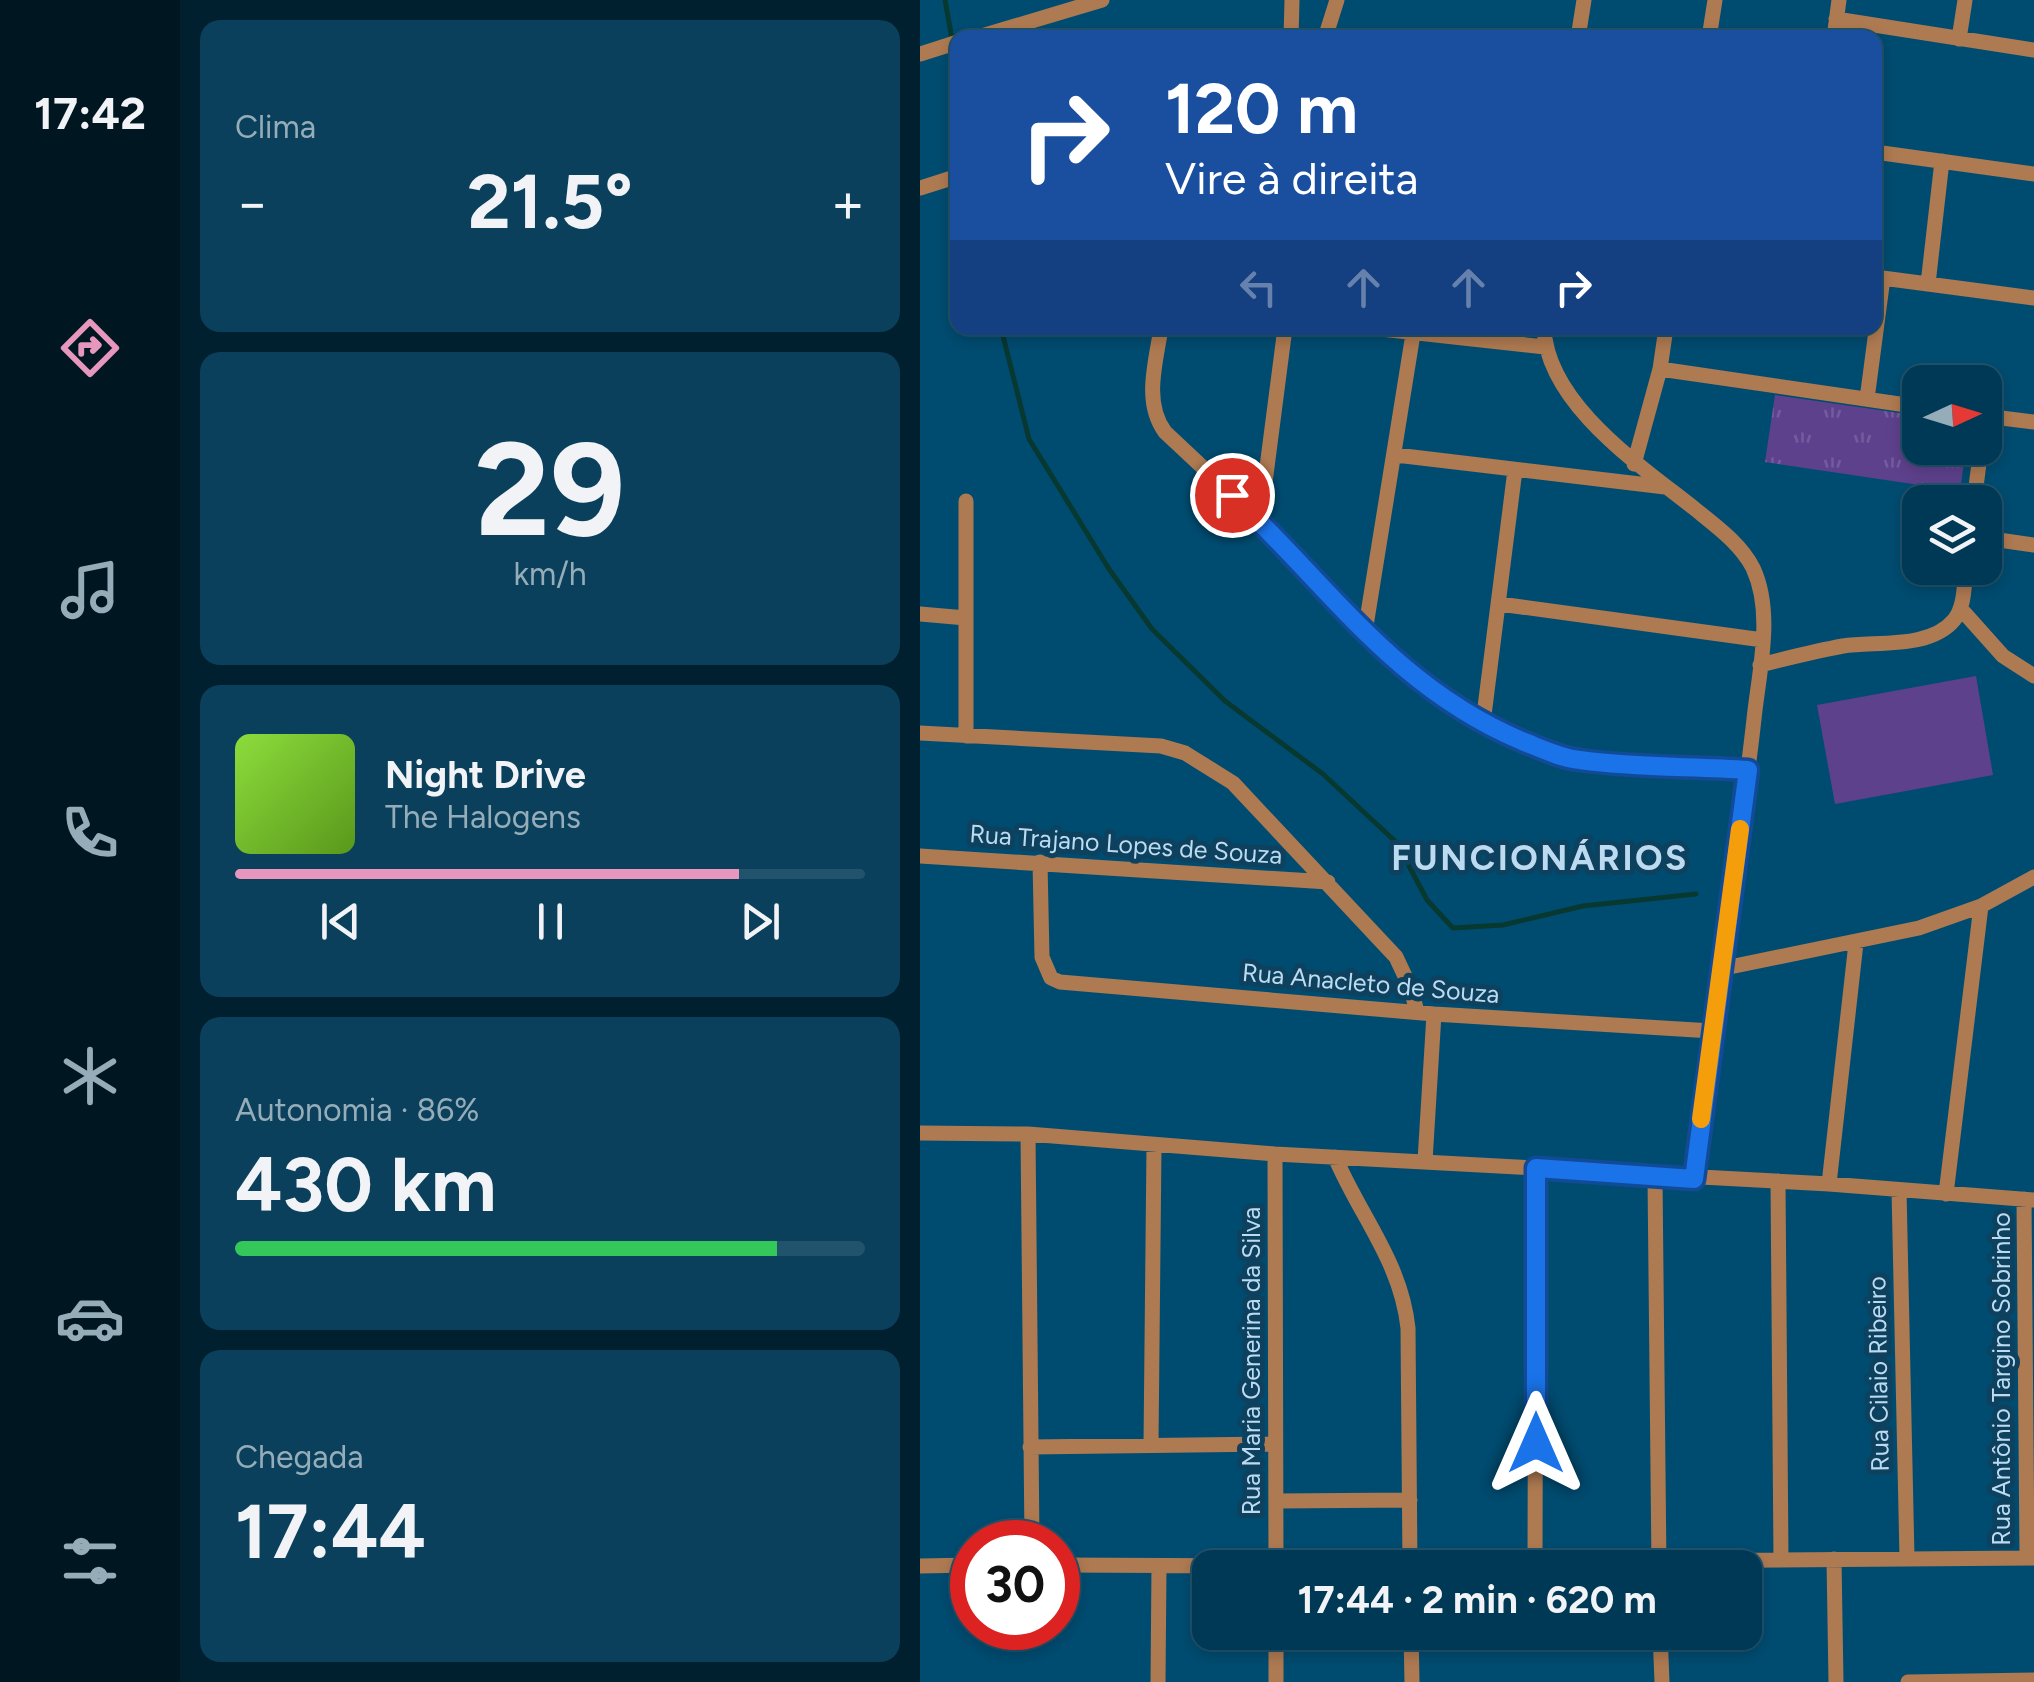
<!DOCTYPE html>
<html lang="pt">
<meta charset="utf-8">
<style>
body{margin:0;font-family:Figtree,sans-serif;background:#0a405b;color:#f1f3f6;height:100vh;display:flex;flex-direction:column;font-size:38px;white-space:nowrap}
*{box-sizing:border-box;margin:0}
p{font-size:32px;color:#95acb9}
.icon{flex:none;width:55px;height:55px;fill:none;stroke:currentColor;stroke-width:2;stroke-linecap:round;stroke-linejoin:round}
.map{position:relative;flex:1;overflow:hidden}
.panel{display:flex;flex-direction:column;gap:20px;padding:20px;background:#001f2f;width:740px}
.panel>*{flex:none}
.guide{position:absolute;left:30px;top:30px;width:932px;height:305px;border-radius:20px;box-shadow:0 5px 15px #0003,0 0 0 2px #22536c;background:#1a4fa0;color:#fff;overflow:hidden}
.needle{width:65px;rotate:86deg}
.controls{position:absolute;left:982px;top:365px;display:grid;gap:20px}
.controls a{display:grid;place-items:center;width:100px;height:100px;border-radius:20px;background:#003955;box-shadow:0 5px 15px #0003,0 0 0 2px #22536c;font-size:50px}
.speed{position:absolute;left:30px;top:1520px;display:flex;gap:20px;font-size:50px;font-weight:700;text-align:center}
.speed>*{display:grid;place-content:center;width:130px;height:130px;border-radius:50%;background:#003955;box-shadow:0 5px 15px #0003,0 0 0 2px #22536c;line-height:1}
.speed .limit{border:15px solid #d22;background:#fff;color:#111}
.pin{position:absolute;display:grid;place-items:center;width:85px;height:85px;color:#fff;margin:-42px;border:5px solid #fff;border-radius:50%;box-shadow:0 2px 10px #0007}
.me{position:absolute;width:110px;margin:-55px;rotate:0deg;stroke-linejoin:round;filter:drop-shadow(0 0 8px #0008)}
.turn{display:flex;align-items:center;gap:35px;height:210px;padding:0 50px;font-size:45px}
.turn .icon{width:130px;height:130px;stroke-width:2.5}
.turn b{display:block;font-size:70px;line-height:85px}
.lanes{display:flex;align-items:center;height:95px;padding:0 50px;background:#0003;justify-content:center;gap:50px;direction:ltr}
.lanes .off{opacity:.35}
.big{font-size:75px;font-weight:700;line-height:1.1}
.panel .tile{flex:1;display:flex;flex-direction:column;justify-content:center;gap:15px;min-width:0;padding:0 35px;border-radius:20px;background:#0a405b}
.panel .dial{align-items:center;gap:0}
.dial b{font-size:130px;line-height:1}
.song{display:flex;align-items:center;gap:30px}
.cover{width:120px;height:120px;border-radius:15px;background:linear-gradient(135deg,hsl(90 70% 55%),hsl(90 70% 35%))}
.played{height:10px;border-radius:5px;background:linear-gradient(90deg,#e797bd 80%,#22536c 80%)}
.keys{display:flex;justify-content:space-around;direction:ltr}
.heat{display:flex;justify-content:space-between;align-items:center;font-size:55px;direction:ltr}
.charge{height:15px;border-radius:8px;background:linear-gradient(90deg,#34c759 86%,#22536c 0)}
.trip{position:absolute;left:272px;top:1550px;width:570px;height:100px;border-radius:20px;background:#003955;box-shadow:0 5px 15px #0003,0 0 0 2px #22536c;font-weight:700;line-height:100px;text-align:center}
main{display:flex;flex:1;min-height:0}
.tabs{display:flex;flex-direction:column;width:180px;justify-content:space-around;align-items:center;background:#001722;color:#95acb9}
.tabs .icon{width:70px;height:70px}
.tabs .selected{color:#e797bd}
.tabs b{font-size:45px;color:#f1f3f6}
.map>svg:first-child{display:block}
.grass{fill:#5e418d}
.park{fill:url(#park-tufts)}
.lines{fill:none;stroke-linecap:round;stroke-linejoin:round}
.stream{stroke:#073931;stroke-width:5}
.minor{stroke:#ae7a51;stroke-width:15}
.route-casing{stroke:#114b97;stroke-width:25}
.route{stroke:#1a73e8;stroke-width:18}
.slow{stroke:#f59e0b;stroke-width:18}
.labels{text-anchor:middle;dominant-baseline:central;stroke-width:10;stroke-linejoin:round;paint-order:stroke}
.street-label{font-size:25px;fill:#bcdbf1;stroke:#0e415e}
.district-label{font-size:35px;font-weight:bold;letter-spacing:2.5px;fill:#bcdbf1;stroke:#0e415e}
</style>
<main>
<nav class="tabs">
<b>17:42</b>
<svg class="icon selected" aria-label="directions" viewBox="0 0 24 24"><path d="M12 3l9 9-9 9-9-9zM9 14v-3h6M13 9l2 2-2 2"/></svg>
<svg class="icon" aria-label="music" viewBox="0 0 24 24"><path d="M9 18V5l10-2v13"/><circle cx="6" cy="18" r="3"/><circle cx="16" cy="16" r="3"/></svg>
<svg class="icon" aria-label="phone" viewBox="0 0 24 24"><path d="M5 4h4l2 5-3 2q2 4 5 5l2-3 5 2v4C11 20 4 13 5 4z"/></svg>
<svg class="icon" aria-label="climate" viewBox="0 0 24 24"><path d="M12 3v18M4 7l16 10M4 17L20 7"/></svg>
<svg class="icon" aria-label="car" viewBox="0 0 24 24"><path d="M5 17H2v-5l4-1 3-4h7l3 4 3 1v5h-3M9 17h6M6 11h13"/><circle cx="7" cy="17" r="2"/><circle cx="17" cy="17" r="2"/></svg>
<svg class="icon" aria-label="filters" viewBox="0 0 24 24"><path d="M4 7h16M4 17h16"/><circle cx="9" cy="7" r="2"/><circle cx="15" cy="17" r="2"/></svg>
</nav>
<section class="panel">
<div class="tile"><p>Clima</p>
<div class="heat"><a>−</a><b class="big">21.5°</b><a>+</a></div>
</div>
<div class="tile dial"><b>29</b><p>km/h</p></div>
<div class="tile">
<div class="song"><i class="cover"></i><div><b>Night Drive</b><p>The Halogens</p></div></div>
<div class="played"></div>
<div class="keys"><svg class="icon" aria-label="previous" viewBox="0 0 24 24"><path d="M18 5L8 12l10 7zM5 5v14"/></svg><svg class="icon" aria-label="pause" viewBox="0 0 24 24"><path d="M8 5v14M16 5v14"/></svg><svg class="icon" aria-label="next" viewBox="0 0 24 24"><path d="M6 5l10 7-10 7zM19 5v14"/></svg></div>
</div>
<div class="tile"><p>Autonomia · 86%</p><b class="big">430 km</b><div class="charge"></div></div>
<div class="tile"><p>Chegada</p><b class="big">17:44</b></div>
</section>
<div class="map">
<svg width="1114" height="1682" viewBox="0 0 1114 1682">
<defs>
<pattern id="park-tufts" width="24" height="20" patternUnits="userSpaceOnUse" patternTransform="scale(2.5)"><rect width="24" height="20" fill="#5e418d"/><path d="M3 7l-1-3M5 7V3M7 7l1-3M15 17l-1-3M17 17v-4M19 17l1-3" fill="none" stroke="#735c9e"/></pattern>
</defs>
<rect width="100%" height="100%" fill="#004c71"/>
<!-- grass -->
<path class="grass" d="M1056,676L1073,775L915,804L897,705Z"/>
<!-- park -->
<path class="park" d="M855,395L1000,416V448H1046L1040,491L845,462Z"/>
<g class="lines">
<!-- stream -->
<path class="stream" d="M25,0L32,39
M36,56L38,62
M81,328L109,439L189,569L232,629L305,701L403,774L477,843L507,900L533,928L583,925L663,906L776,894"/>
<!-- minor -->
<path class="minor" d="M916,19L1114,50
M55,38L182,0
M371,38L372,0
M405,38L417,0
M658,38L664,0
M789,38L795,0
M914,38L919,0
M1039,39L1045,0
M0,54L38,42
M955,152L1114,174
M0,188L38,176
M955,277L1114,298
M1008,284L1022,161
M241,328C236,362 223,402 245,432L340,521L478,664L518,696L563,723L621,748L657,760L828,769
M452,328L625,347
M624,328C627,404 721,466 775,509C796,526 821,544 833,568C854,613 839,671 834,719C825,802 811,884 800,967C790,1038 782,1108 774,1179
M740,369L1000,407
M947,399L963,278
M1065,416L1114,422
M476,455L745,487
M714,464L740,369L746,328
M1054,502L1061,448
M340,521L365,328
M1065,538L1114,545
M580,604L843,640
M1041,609L1083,656L1114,676
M0,614L46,618
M445,632L493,334
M840,665C868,658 895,651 923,646C957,641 1010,649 1034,620C1045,607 1044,584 1046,568
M563,723L595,470
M0,733L241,746L265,753L313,783L476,957L491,989L497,1012
M46,736V501
M0,856L408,882
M120,862L122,957L131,978L140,982L514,1014L792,1031
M800,969L999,928L1061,906L1114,877
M0,1133L108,1134L355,1154L909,1184L1114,1200
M108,1134L112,1542
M355,1154L356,1568
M415,1157C440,1216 481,1262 488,1328L490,1568
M505,1161L514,1014
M735,1177L739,1568
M858,1181L861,1560
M909,1184L936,943
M979,1190L987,1558
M1026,1194L1061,906
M1104,1199L1107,1558
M231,1445L234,1145
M110,1447L355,1444
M357,1501L490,1500
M914,1559L916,1682
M615,1561L616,1168
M490,1563L1114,1558
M138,1565L356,1566
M0,1566L52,1565
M491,1632L492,1682
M740,1632L742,1682
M238,1682L239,1566
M356,1682V1632
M988,1682L1114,1680"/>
</g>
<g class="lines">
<!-- route casing -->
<g class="route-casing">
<path id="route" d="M312,495C409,586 474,687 602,741C620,748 640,758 660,760C715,768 773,766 828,770L774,1179L616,1168V1443"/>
</g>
<!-- route -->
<use href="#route" class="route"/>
<!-- slow -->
<path class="slow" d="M781,1119L820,829"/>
</g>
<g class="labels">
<!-- street labels -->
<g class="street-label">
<text transform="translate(206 844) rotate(4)">Rua Trajano Lopes de Souza</text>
<text transform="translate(451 983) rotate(5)">Rua Anacleto de Souza</text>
<text transform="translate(331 1361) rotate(-90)">Rua Maria Generina da Silva</text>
<text transform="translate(958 1374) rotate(-91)">Rua Cilaio Ribeiro</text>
<text transform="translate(1081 1379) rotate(-90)">Rua Antônio Targino Sobrinho</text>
</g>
<!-- district labels -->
<g class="district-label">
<text x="620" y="858">FUNCIONÁRIOS</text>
</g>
</g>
</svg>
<div class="controls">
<a><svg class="needle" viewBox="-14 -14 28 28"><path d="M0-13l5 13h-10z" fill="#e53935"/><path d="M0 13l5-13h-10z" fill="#95acb9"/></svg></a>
<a><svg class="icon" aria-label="layers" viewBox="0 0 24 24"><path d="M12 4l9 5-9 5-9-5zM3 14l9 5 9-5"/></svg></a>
</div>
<div class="speed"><div class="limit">30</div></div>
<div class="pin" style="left:312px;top:495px;background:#d93025"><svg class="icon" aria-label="arrive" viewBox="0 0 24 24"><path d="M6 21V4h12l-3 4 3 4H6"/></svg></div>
<svg class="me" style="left:616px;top:1443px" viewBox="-20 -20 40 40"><path d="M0-17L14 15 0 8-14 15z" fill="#1a73e8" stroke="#fff" stroke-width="4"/></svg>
<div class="trip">17:44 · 2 min · 620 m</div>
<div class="guide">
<div class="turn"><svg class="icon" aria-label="right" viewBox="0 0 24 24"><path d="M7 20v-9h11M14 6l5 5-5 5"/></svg><div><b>120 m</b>Vire à direita</div></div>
<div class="lanes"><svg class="icon off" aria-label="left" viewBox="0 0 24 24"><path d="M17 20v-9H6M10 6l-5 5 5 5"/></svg><svg class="icon off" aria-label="ahead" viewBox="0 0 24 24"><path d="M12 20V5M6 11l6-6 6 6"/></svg><svg class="icon off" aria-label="ahead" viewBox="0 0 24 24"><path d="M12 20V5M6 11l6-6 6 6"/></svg><svg class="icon" aria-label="right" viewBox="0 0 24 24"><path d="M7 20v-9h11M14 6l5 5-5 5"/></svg></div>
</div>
</div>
</main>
